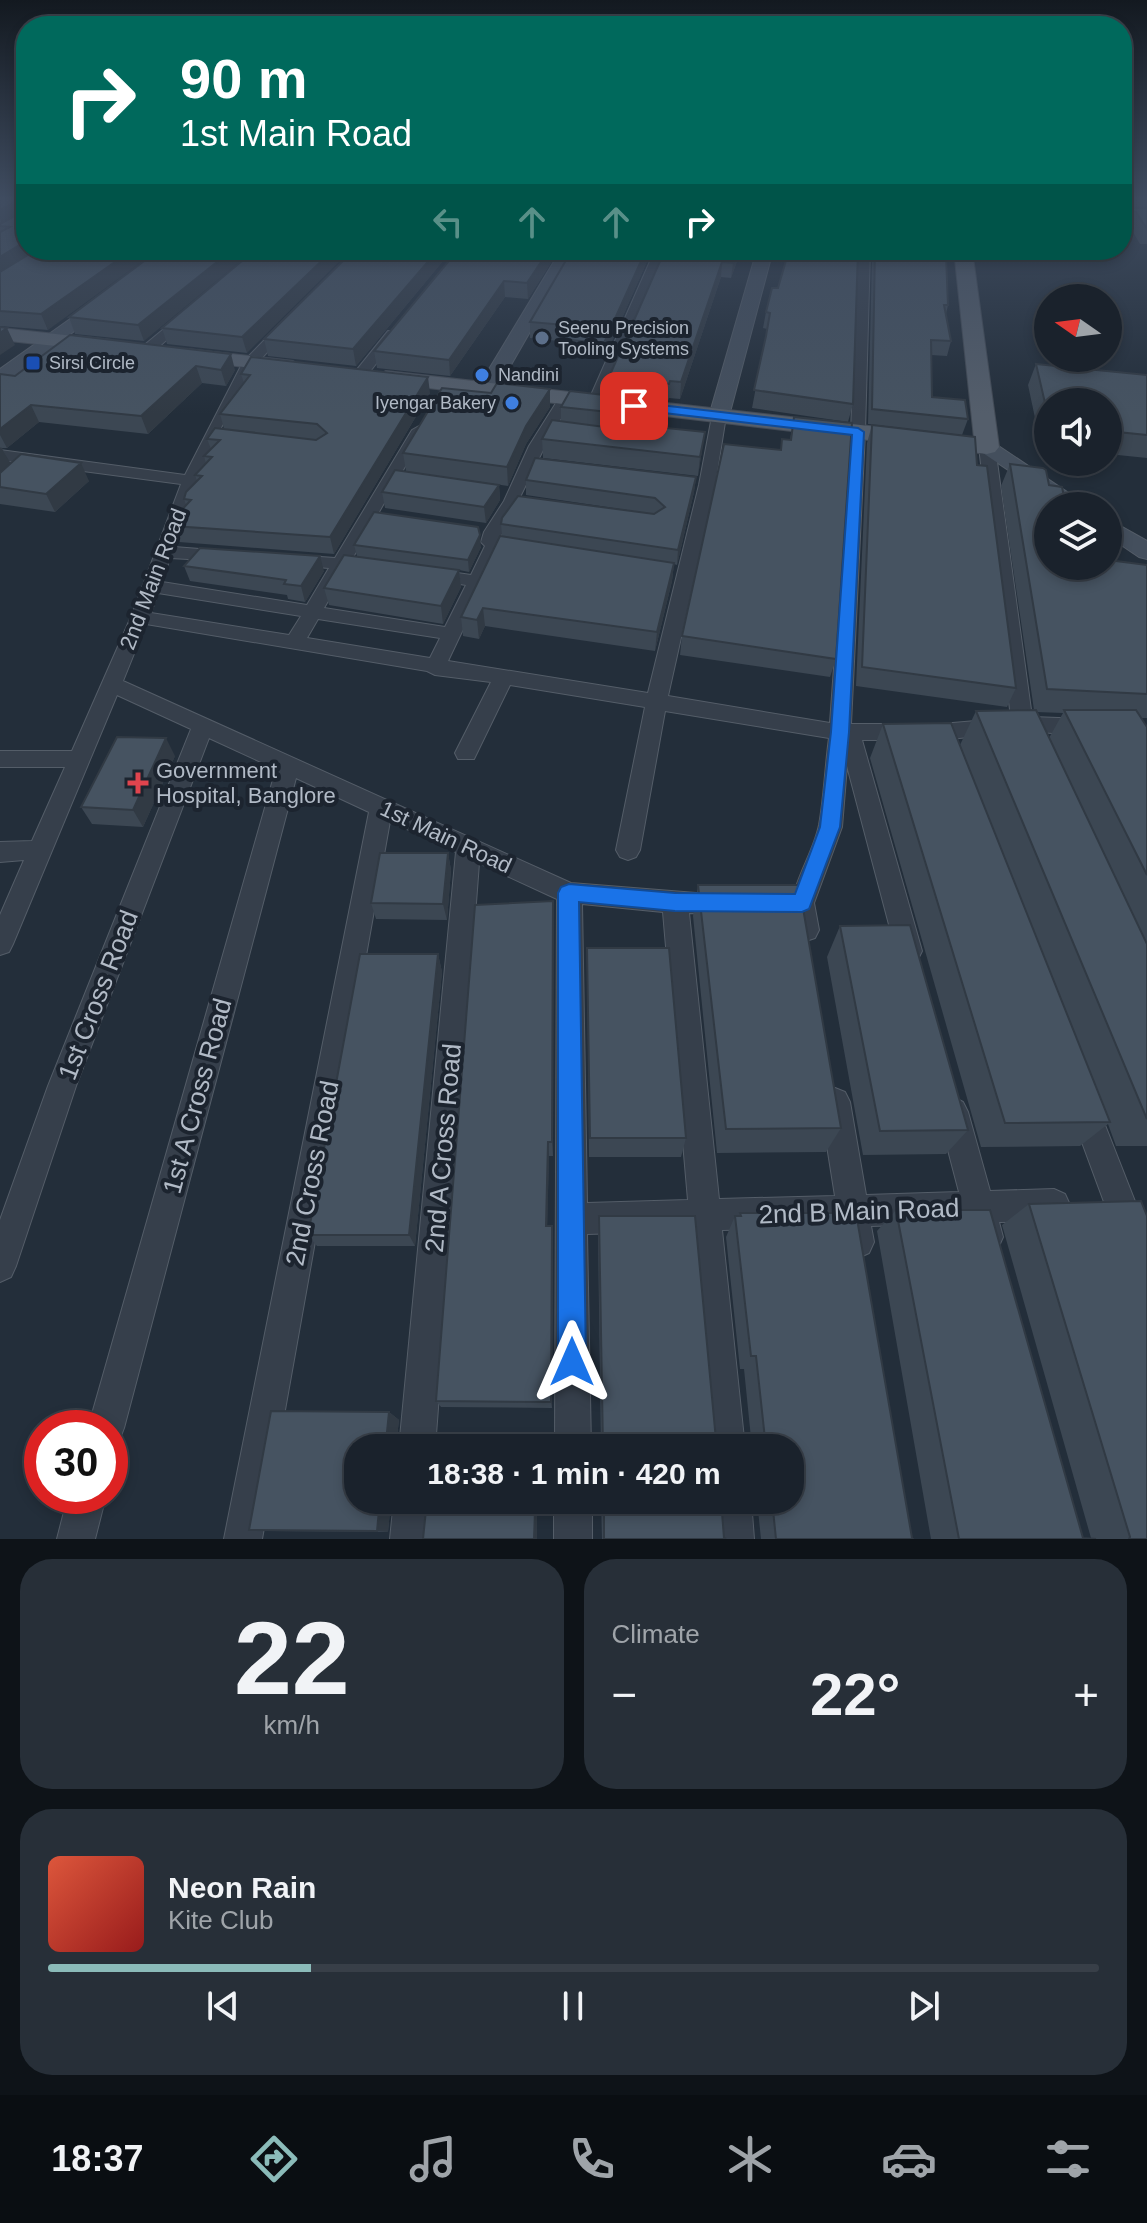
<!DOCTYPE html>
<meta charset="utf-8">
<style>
body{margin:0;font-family:Helvetica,sans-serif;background:#272f38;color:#f1f3f6;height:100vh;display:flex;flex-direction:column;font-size:30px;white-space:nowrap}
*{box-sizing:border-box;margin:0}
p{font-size:26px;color:#9fa4a9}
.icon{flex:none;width:44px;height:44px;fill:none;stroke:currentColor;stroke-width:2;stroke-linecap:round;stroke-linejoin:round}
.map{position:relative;height:1539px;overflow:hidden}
.side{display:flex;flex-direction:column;gap:20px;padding:20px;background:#0e1318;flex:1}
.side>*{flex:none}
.hud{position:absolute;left:16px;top:16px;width:1116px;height:244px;border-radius:32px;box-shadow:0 4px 12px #0003,0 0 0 2px #383f48;background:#00695c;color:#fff;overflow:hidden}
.needle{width:52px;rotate:284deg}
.buttons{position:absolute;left:1034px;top:284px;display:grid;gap:16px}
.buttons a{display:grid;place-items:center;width:88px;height:88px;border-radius:50%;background:#1a222c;box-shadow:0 4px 12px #0003,0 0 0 2px #383f48;font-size:40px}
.speed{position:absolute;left:24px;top:1410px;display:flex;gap:16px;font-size:40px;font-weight:700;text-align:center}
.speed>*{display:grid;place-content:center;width:104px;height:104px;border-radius:50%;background:#1a222c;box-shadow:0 4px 12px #0003,0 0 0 2px #383f48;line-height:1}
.speed .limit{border:12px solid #d22;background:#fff;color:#111}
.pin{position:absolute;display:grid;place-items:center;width:68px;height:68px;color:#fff;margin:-34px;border-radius:16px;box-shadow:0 4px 12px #0006}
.me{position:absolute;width:88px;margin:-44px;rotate:0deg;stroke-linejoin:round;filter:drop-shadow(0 0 6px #0008)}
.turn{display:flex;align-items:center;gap:28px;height:168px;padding:0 32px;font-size:36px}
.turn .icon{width:104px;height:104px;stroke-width:2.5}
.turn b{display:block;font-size:56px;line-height:68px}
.lanes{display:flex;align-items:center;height:76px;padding:0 32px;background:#0003;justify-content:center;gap:40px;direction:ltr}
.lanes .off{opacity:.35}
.big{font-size:60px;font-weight:800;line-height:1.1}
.side .card{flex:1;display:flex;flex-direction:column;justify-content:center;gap:12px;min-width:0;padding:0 28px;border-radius:32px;background:#272f38}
.side .dial{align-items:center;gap:0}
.dial b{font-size:104px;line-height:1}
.song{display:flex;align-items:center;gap:24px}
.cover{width:96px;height:96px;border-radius:12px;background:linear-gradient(135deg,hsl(10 70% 55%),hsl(0 70% 35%))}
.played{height:8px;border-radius:4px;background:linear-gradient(90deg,#8bbbb9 25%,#383f48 25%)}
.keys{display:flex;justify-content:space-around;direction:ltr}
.heat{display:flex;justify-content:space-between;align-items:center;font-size:44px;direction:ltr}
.side .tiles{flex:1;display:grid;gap:20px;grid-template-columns:1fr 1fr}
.card:last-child{grid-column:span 2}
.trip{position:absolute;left:344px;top:1434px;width:460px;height:80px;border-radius:32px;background:#1a222c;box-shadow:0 4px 12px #0003,0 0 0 2px #383f48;font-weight:800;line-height:80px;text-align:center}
.dock{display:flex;height:128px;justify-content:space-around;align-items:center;background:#0a0e12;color:#9fa4a9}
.dock .icon{width:56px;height:56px}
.dock .selected{color:#8bbbb9}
.dock b{font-size:36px;color:#f1f3f6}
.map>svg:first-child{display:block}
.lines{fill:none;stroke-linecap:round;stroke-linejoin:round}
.street-casing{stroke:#545d68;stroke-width:2}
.secondary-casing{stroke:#545d68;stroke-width:2}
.primary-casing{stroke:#434b56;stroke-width:2}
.street{fill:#363f4b;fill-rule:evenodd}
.secondary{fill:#444f5d;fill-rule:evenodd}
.primary{fill:#545e6b;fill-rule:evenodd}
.wall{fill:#3c4753;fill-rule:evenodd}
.shaded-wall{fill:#313a44}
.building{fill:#465361;stroke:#313a44;stroke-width:2}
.route{fill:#1a73e8;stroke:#114b97;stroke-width:2}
.service-dot{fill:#5c6f8a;stroke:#1c242f;stroke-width:3}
.transit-dot{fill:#1a4fb4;stroke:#1c242f;stroke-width:3}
.shop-dot{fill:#3f7fe0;stroke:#1c242f;stroke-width:3}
.health-dot{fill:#e0444e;stroke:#1c242f;stroke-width:3}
.labels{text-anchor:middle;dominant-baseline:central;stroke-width:8;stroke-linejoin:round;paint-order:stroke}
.far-poi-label{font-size:18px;fill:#b1bac6;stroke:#1c242f;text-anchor:start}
.street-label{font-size:22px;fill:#b1bac6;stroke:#1c242f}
.poi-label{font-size:22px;fill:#b1bac6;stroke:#1c242f;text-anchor:start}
.near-street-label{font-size:26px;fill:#b1bac6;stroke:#1c242f}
</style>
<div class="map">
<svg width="1147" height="1539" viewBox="0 0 1147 1539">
<rect width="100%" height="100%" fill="#232e3a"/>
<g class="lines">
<!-- street casing -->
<g class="street-casing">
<path id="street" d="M655,250H667L602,402L600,405H590L588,402Z
M858,250H870L865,432L851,724H941L1011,718L979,447L987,442L995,447L1032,717L1085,719L1092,722L1096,727L1092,732L1085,735L1036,732L1039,738L1036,744H1020L1015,732L941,740H862L922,951L918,959L909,962L900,959L896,951L847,766L842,827L814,903L819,930L815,938L806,941L797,938C778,898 811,864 819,825C824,797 825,767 829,738L665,711L640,850L636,857L628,860L620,857L616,850L645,707L510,685L474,759H458L455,753L491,682L435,675L427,671L146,624L123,681L571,883L734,896L737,903L734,910L725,914L689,913L719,1199L835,1196L820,1102L825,1092L835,1088L845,1092L850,1102L866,1195L959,1192L938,1112L943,1102L953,1097L963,1102L968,1112L990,1191L1054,1189L1065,1194L1070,1205L1065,1216L1054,1221L999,1222L1003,1237L998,1248L987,1253L976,1248L967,1223L871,1226L874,1242L869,1253L858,1258L847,1253L840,1227L722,1230L745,1448H709L690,1231L587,1234L591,1448H555L557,899L479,863L435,1448H399L456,852L390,821L262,1539H224L369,812L296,778L124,1428L119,1441L110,1444V1428H88L276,769L209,738L76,1086L16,1266L11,1277L0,1282V1220L48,1086L191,729L117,695L13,944L9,952L0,955V915L24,860L0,862V842L32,841L65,767H0V751H72L131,617L181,484L0,460V450L185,475L243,362L283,321H291V327L256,364L217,435L174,547L225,551L234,556L225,561L170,558L162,582L307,605L329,568L291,565L282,560L291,555L335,558L412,430L419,426L426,430L352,559L374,562L377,566L368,571L346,570L324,608L445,627L466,585L430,579L421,574L430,569L471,575L485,546L481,542L484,532L504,501L529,446L561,395H571L573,398L545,446L499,540L503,545L448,661L648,693L699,485L712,416L714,413H724L726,416L715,485L668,696L830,723L851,432ZM158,593L301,616L289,635L151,613ZM318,619L440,638L430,658L307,638ZM582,904L663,912L688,1200L587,1203Z
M182,314L192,317L152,353H142V347Z
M388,331L399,334L365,378H355V372Z
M1084,1092L1094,1097L1147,1232V1290L1135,1286L1069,1107L1074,1097Z
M68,1496H106L95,1539H57Z
M394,1500H432L428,1539H390Z
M554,1500H592V1539H554Z
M713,1500H751L754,1539H716Z"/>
</g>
<!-- secondary casing -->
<g class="secondary-casing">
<path id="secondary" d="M561,250H577L497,389L494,393H480L477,389Z
M757,250H773L729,416L719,422L709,416Z
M104,295L112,300L110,304L7,382L0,384V369Z
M987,441L994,443L1088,506H1062L980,451L977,447Z
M1108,519L1147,541V559L1139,557L1108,536Z"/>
</g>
<!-- primary casing -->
<g class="primary-casing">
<path id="primary" d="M954,250H972L999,447L995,452L987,454L386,383L375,377L386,371L974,438Z
M0,328L111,340L121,346L111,352L0,340Z
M187,349L293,361L303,367L293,373L180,359L177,355L180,351Z"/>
</g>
<!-- street -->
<use href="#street" class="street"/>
<!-- secondary -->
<use href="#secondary" class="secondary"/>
<!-- primary -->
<use href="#primary" class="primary"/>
</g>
<!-- wall -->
<path class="wall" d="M0,199L48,330L0,326Z
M1122,199H1147V244H1140L1130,227L1122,226Z
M159,250L144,341L75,334L69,317Z
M255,250L247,353L167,344L162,328Z
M354,250H452L356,366L268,356L264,339Z
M559,250L528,299L505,297L450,376L377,368L374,351Z
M652,250L604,359L560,355L559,341L530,338V322Z
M665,250H741L731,278L721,277L680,399L669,398L668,401L609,394V377Z
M874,250H944V251L949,256L946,266L948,305L946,314L951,341L947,356L931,355L932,397L968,419L962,435L868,424L872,259Z
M778,288L853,404L848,422L752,408L767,329L763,328L766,312Z
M70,335L235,370L226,386L202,383L148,434L39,422L7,448H2L10,464L89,481L55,512L0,504V374L15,376Z
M1036,364L1147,375V458L1108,454V402H1048V447L1041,446L1028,385Z
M241,374L430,393L334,554L179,542L173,526L186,505L184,499L197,481L195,475L206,464L204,456L211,449L207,439L224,429L220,414L244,383Z
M664,402L662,420L660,427L702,450L698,476L543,458L542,439L561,421V407Z
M550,407L526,444L508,486L447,477L499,485L500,500L486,523L385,508L382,492L406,471L403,453Z
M794,417L836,659L830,677L680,655L682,636L790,440Z
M872,425L977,465L1016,688L1007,707L856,686L867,443Z
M1010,464L1048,506V535H1044L1042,551L1147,565V718H1141L1147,727V1146H1116L1108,1124L1080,1146L981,1147L870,758L883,724L960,745L976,711L1034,710L1001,486ZM1036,712L1063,713L1049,738Z
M696,477L694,492L677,565L674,564L672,581L655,651L485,626L479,639L463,636L461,617L502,536L501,524L654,514L526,495V480Z
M354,545L481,547L469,572L459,570L461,587L443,624L329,605L324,588L357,556Z
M184,566L324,571L305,602L288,599L287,595L190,581Z
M175,756L143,827L92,824L81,807Z
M448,853L451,870L447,920L376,919L371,903Z
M698,885L841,1128L826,1152L717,1153L693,916Z
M553,901V1156H549L547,1226H552L553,1238L552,1408L441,1407L436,1401Z
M840,926L968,1130L946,1154L863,1155L827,957Z
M587,948L686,1138L681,1157H589Z
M438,954L442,972L415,1246H317L308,1235Z
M1029,1204L1147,1539H931L877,1231L896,1210L1083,1538H1091L1002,1225Z
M740,1213L912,1538L913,1539H761L757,1500H790V1448H752L744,1369H740L726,1237L735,1216H739Z
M599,1216L716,1440L722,1448H601L598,1237Z
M271,1411L389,1412L399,1420L396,1445L401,1448H358V1500H391L388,1532L266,1531L249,1530Z
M601,1500H721L724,1538L726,1539H602Z"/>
<!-- shaded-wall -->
<path class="shaded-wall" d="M21,199L26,212L3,226L0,218V210Z
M26,241V250H41L0,276V257Z
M132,250H158L48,330L41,314Z
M232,250H254L144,341L138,325Z
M333,250H351L247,353L242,337Z
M438,250H452L356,366L353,349Z
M549,250H559L528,299L527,283Z
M646,250H652L604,359V343Z
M737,250H741L731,278L733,263Z
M722,262L721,277L680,399L681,382Z
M504,281L505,297L450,376L449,360Z
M7,328L15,345L0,355V333Z
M231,354L235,370L226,386L221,370Z
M196,366L202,383L148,434L141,416Z
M428,377L430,393L334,554L330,537Z
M550,389V407L526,444L508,486L507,467L526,426Z
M664,402L662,420L655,445L656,427Z
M31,405L39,422L7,448L0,435V429Z
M705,432L702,450L698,476L700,457Z
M1,447L11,464L0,476V448Z
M81,463L89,481L55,512L46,494Z
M696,477L694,492L677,565L678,550Z
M499,485L500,500L486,523L484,507Z
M480,535L481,547L469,572L468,560Z
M320,556L324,571L305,602L301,586Z
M674,563L672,581L655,651L657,632Z
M459,570L461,587L443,624L441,606Z
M483,608L485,626L479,639L477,620Z
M166,738L175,756L143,827L133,810Z
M448,853L451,870L447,920L443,904Z
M553,901L554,920L553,1156L552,1142Z
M438,954L442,972L415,1246L409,1235Z
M548,1142L549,1156L547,1238L546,1226Z
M552,1226L553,1238L552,1408L551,1402Z
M389,1412L399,1420L396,1445L401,1448H396L386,1442Z
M380,1500H391L388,1532L377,1531Z
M535,1511L537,1514V1539H534Z"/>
<!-- building -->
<path class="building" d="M0,199H26V241L0,257V232L10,227L0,226V224L22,212L21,199L0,210Z
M1122,199H1125L1128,208H1147V229L1136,212L1122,211Z
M36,250H132L41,314L0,311V272Z
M159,250H232L138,325L69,317Z
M255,250H333L242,337L162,328Z
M354,250H438L353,349L264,339Z
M458,250H549L527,283L504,281L449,360L374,351Z
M572,250H646L604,343L559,339L566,325L530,322Z
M665,250H737L733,263L722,262L681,382L670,381L669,384L609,377Z
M789,250H858L853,404L754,390L766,336L770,313L766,312L772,288H778Z
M875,250H926L949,252V256H946L948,305H944L951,341L931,340L932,397L965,400L968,419L872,409Z
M0,327L7,328L0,333Z
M70,335L231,354L221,370L196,366L141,416L31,405L0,429V374L15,376Z
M251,357L428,377L330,537L173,526L177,515L191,500L184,499L186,492L202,476L195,475L212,457L204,456L220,440L207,439L215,428L316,440L327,433L317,424L220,414L250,375L241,374Z
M1036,364L1147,375V435L1108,431V402H1048V416Z
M497,383L550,389L526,426L507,467L403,453L442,388L491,393Z
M570,391L664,402L656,427L705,432L700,457L542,439L552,420L627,430L639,423L628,414L561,407Z
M794,417L852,423L836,659L682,636L724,444L781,450L782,439L791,440Z
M872,425L975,437L977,465L987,466L1016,688L862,667Z
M21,454L81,463L46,494L0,487V473Z
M535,458L696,477L678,550L501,524L502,518L518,496L654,514L665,507L655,498L526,480Z
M1010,464L1043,468L1046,470L1049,485L1062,487L1066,506H1048L1047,511L1042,551L1048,552V566H1108V560L1147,565V694L1047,689Z
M395,470L499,485L484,507L382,492Z
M374,512L478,527L480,535L468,560L354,545Z
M500,536L674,563L657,632L483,608L477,620L461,617Z
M200,548L320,556L301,586L284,584L286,580L184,566Z
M344,555L459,570L441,606L324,588Z
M1036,710L1147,944V1119L976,711Z
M1064,710H1136L1147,727V875Z
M951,723L1110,1122L1005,1123L883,724Z
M117,737L166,738L133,810L81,807Z
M380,853H448L443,904L371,903Z
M698,885H799L841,1128L726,1129Z
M553,901L552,1142H548L546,1226H552L551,1402L436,1401L475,905Z
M910,925L968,1130L880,1131L840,926Z
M587,948H669L686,1138H590Z
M360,954H438L409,1235H308Z
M1141,1201L1147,1216V1539H1129L1130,1537L1029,1204Z
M896,1210H990L1083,1538L1096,1539H959Z
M740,1213H856L912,1538L913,1539H776L772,1500H790V1448H766L756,1356H751L735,1216H741Z
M599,1216H695L716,1440L722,1443V1448H603Z
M271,1411L389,1412L386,1442L396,1445V1448H358V1500H380L377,1531L249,1530Z
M604,1500H721L724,1538L726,1539H604Z
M426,1510L535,1511L534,1539H423Z"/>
<!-- sky -->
<linearGradient id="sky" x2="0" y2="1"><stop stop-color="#131920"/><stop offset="0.48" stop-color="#3f4c60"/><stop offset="1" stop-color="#3f4c60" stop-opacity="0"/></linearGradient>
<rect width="1147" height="414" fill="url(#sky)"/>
<!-- route -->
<path class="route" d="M634,402L858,428L864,432L849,732L840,827L809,909L802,912L675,911L579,902L586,1362L582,1372L572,1376L562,1372L558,1362V893L561,887L569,884L675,893L795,894L820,827L831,732L852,435L630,409L628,406Z"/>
<!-- markers -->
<circle class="service-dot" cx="542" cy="338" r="8"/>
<rect class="transit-dot" x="25" y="355" width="16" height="16" rx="4"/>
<g class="shop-dot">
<circle cx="482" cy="375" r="8"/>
<circle cx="512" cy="403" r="8"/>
</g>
<path class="health-dot" d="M134 771h8v8h8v8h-8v8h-8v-8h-8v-8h8z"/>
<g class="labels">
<!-- far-poi labels -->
<g class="far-poi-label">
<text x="558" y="328">Seenu Precision<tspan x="558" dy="21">Tooling Systems</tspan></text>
<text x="49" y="363">Sirsi Circle</text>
<text x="498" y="375">Nandini</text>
<text x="496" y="403" text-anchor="end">Iyengar Bakery</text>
</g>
<!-- street labels -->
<g class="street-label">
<text transform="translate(153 579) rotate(-69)">2nd Main Road</text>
<text transform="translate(446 837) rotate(25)">1st Main Road</text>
</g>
<!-- poi labels -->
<g class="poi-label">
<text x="156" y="770">Government<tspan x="156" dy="25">Hospital, Banglore</tspan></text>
</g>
<!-- near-street labels -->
<g class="near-street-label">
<text transform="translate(98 995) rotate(-69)">1st Cross Road</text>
<text transform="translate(197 1096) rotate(-75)">1st A Cross Road</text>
<text transform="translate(443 1148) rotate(-85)">2nd A Cross Road</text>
<text transform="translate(312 1173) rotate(-79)">2nd Cross Road</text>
<text transform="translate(859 1211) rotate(-2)">2nd B Main Road</text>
</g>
</g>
</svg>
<div class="buttons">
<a><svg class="needle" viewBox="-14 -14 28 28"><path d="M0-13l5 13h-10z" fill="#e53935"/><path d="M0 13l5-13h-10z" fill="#9fa4a9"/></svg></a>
<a><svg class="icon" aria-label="sound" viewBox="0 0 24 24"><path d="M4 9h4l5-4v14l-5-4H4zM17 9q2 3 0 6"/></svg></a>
<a><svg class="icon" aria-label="layers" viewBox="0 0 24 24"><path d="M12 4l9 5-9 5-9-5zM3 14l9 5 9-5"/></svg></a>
</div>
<div class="speed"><div class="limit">30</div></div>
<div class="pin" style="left:634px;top:406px;background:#d93025"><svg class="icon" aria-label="arrive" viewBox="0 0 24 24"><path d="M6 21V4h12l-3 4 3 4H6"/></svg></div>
<svg class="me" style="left:572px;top:1362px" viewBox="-20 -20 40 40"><path d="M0-17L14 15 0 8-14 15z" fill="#1a73e8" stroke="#fff" stroke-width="4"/></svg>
<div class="trip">18:38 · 1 min · 420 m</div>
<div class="hud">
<div class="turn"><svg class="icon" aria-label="right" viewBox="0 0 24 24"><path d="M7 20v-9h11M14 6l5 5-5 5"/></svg><div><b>90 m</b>1st Main Road</div></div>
<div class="lanes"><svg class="icon off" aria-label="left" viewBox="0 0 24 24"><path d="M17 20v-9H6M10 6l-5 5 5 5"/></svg><svg class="icon off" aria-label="ahead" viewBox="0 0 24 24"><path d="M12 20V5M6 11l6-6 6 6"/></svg><svg class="icon off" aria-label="ahead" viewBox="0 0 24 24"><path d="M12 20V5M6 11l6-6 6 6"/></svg><svg class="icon" aria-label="right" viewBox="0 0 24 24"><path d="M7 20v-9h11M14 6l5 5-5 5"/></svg></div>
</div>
</div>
<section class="side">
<div class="tiles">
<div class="card dial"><b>22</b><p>km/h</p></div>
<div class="card"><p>Climate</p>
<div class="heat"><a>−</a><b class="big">22°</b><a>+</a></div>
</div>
<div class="card">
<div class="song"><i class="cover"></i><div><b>Neon Rain</b><p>Kite Club</p></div></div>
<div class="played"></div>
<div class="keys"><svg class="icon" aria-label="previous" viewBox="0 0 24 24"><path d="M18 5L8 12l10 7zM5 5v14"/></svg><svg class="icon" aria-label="pause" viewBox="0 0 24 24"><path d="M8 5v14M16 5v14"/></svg><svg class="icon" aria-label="next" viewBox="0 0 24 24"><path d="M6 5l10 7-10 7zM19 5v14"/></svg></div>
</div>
</div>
</section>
<nav class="dock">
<b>18:37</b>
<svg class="icon selected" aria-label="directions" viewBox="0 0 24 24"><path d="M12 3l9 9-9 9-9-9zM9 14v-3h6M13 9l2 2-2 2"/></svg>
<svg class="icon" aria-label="music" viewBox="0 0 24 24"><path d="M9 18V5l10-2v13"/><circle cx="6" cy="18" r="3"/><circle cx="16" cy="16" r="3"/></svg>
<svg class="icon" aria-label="phone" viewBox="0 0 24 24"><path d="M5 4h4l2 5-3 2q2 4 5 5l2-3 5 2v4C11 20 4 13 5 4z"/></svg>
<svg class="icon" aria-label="climate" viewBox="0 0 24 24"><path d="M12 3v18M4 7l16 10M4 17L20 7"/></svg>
<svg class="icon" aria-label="car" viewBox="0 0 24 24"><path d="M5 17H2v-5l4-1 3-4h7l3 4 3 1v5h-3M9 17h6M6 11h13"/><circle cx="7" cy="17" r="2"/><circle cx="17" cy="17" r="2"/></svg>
<svg class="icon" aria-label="filters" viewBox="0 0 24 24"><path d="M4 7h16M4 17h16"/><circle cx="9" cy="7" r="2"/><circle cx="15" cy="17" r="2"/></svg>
</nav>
